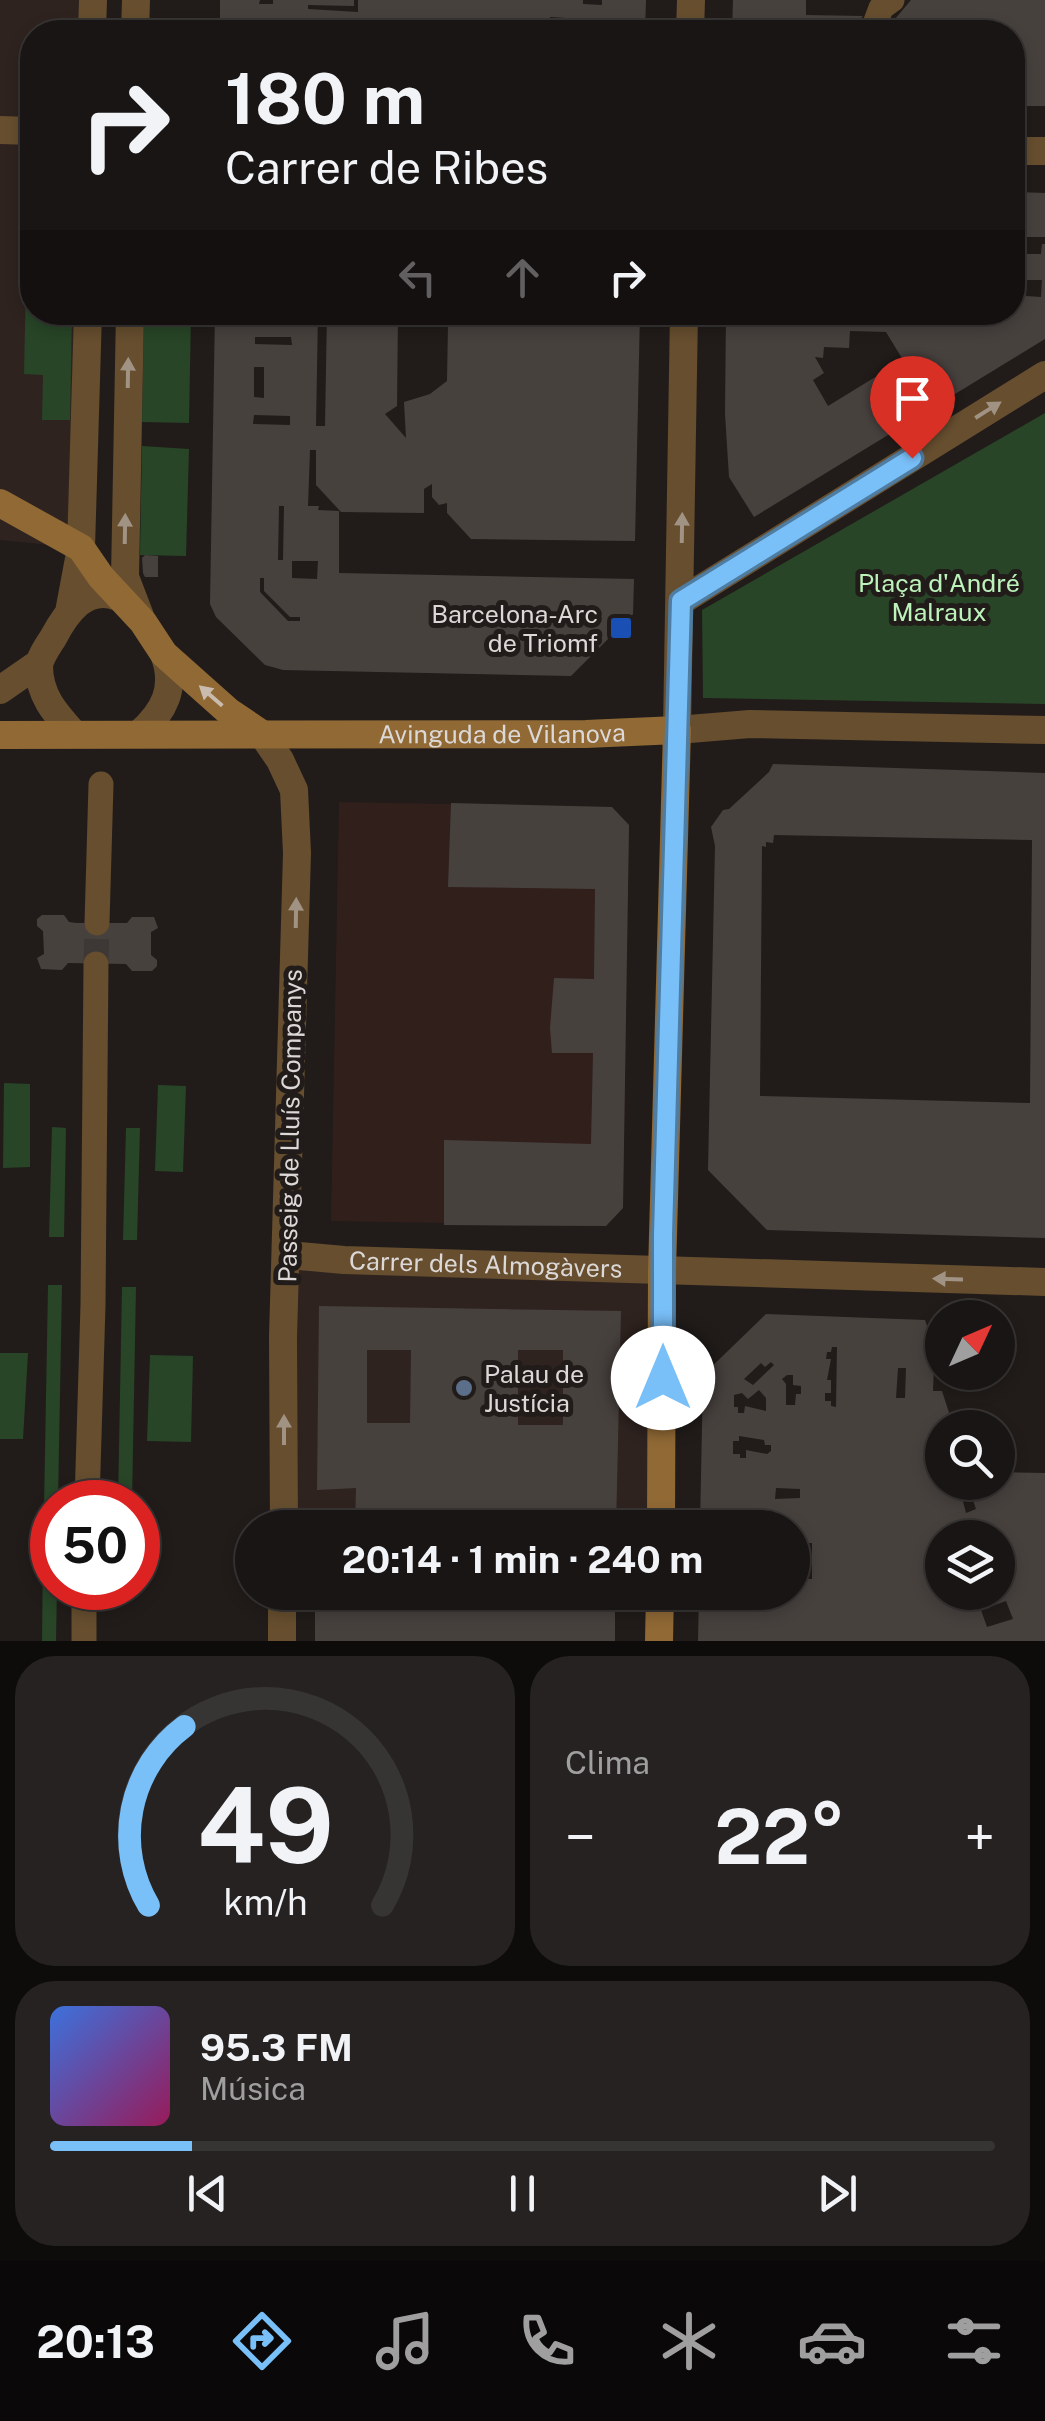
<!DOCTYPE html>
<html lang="es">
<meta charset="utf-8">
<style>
body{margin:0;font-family:"Public Sans",sans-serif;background:#262222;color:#f1f3f6;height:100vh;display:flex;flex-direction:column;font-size:38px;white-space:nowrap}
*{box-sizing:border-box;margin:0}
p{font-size:32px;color:#9f9fa0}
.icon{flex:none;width:55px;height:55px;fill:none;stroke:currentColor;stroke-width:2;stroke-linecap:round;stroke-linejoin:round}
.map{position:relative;height:1641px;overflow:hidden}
.details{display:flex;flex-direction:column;gap:15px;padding:15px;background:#0e0c0b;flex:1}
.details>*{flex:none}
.banner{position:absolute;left:20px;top:20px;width:1005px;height:305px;border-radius:40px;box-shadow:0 5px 15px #0003,0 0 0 2px #373434;background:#191514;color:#f1f3f6;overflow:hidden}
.needle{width:65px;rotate:46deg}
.buttons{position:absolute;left:925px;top:1300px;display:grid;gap:20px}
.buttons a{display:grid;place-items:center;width:90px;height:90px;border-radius:50%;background:#191514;box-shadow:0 5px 15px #0003,0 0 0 2px #373434;font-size:50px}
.speed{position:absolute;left:30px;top:1480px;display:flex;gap:20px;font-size:50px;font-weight:700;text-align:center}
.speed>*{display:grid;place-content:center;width:130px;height:130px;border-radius:50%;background:#191514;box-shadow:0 5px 15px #0003,0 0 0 2px #373434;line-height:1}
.speed .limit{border:15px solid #d22;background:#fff;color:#111}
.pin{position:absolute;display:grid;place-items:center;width:85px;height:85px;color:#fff;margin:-102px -42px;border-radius:50% 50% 50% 0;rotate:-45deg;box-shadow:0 0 10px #0007}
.pin .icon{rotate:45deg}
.me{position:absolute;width:110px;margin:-55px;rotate:0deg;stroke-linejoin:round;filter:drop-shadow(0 0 8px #0008)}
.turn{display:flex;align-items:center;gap:35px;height:210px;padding:0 40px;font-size:45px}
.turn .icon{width:130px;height:130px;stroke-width:2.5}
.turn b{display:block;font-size:70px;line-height:85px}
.lanes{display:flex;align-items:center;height:95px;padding:0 40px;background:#0003;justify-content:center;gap:50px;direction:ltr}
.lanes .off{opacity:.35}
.big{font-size:75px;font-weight:700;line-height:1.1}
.details .card{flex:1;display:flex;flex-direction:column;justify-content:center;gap:15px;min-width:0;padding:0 35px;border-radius:40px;background:#262222}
.details .dial{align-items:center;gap:0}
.dial svg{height:260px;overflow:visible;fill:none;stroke:#373434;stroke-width:7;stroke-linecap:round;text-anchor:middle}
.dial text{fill:#f1f3f6;stroke:none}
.song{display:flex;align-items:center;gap:30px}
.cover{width:120px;height:120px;border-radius:15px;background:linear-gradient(135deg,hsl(220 70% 55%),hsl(330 70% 35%))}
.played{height:10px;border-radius:5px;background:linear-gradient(90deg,#79bff8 15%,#373434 15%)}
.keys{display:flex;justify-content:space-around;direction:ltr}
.heat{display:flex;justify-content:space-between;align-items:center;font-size:55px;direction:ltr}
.details .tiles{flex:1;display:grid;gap:15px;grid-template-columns:1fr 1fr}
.card:last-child{grid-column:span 2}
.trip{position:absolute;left:235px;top:1510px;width:575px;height:100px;border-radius:50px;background:#191514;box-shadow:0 5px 15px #0003,0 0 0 2px #373434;font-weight:700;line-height:100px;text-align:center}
.dock{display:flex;height:160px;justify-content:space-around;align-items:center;background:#0a0808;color:#9f9fa0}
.dock .icon{width:70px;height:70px}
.dock .active{color:#79bff8}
.dock b{font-size:45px;color:#f1f3f6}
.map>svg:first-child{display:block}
.built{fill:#2f231f}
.education{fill:#311f1b}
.green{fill:#284527}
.building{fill:#47413e;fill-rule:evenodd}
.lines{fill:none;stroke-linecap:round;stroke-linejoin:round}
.pedestrian-tunnel{stroke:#3d3836;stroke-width:25;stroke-dasharray:25 12;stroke-linecap:butt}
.pedestrian{stroke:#664e2f;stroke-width:25}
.minor{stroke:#664e2f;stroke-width:28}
.tertiary{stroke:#664e2f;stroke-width:28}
.secondary{stroke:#906935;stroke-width:28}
.oneway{fill:#a19383}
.oneway2{fill:#c9bcae}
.route-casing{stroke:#4f7ca1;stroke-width:25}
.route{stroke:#79bff8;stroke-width:18}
.transit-dot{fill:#1a4fb4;stroke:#211c1a;stroke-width:4}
.service-dot{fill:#5c6f8a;stroke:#211c1a;stroke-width:4}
.labels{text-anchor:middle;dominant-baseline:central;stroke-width:10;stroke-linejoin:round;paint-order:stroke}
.park-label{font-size:25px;fill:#bcf3ba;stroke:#211c1a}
.poi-label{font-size:25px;fill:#dcd8d7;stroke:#211c1a;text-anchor:end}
.street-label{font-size:25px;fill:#dcd8d7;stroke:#211c1a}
</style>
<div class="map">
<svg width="1045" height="1641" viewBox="0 0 1045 1641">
<rect width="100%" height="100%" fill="#211c1a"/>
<!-- built -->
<path class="built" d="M0,0H91V32H32V312L88,313L81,548L0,540Z
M288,1255L662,1272L661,1527H289Z"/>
<!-- education -->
<path class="education" d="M339,802L612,807L629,825L623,1208L606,1226L331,1221Z"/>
<!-- green -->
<path class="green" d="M26,280H32V312L72,313L70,420H42L43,375L24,374Z
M144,313H191L189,423L142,422Z
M1045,413V704L703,698L702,610Z
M142,446L189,449L186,556L140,555Z
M4,1083L30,1084V1167L3,1168Z
M158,1085L186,1086L183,1172L155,1171Z
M52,1127L66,1128L64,1237H49Z
M126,1128H140L137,1240H123Z
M48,1285H62L58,1502H52V1508H44Z
M122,1287H136L132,1502H118Z
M0,1353H28L23,1439H0Z
M150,1355L193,1356L191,1442L147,1441Z
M43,1555H52V1588H57L56,1641H42Z"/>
<!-- building -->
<path class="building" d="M220,0H260L259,4H273V0H354V6L308,5V9L358,12V0H583V4L602,5V0H646L645,32H606V25L593,24L592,32H566V18L550,17L551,32H223L220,30Z
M733,0H806V15L863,16L851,32H732Z
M911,0H1045V106H1012V32H946V24L930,23L929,32H895V19Z
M1012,192L1045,193V237H1025L1024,254H1041L1042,244H1045V339L754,517L729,477L725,414L726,312H939L944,321L957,312H1012ZM1027,280H1042L1041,297L1026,296ZM850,331L886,332L903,360L828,406L813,380L824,373L815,357L823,358L824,347L849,348Z
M215,312H318L316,426H325L327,312H398L397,406L385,414L406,438L404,402L430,394L447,381L448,324H466V312H640L635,541L471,539L447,513V503L439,505L432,497V484L424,489V513L341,512L316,485V450H310L308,506H319L318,510L339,511V573L634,579L633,614L571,676L283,670L265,665L216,617L210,604ZM255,337H291L292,345L255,344ZM254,367H264V398L254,397ZM254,415L290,416V425L253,424ZM279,506H284L283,560H278ZM292,561H318L317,579L292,578ZM260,578H264V591L290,617H300V621H288L260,592Z
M145,555L158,556V577H145L143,573L142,558Z
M773,764L1045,773V1238L767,1230L708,1170L715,846L711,827L723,810L729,809L769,772ZM774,835L1032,840L1030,1103L760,1096L762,846L766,847V842L773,843Z
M451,803L612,807L629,825L623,1208L606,1226L444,1225V1140L591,1144L593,1053H552L550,1028L554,978L594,979L595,889L448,887Z
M42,915H64L69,922L77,923H127L132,917H154L158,928L151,932V955L157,960V966L152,971H132L126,964L68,963L62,970L41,969L37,958L44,954L43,931L37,926V919Z
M319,1306L621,1311L616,1528H355L356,1488L317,1490ZM367,1350H411L410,1423H367ZM518,1350H563V1425H518Z
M766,1314L925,1320L940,1364H934L933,1391H942L954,1428H942V1482H958L966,1513L976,1509L967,1482H998V1472L1045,1473V1641H698L699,1592H792V1579H812V1543H799V1533H792V1528H700L703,1375ZM832,1347H837L836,1407L831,1406V1401H825V1393H831V1380H827L831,1359H826L827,1352H831ZM771,1362L774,1365L753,1385L744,1379L761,1363L765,1367ZM898,1368H906L905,1398H896ZM787,1375H793V1385L801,1386V1394H796L795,1405H786V1384L782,1379ZM759,1390L766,1398V1411L745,1406L744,1413H738V1407H734V1395L742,1393L748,1399ZM739,1436L764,1440L765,1445H771V1451L767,1454L746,1450V1458H740V1454H733V1441H739ZM776,1488L800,1489V1498L775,1499ZM942,1538H998V1592H942ZM1006,1601L1013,1619L987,1627L981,1610Z
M315,1592H615V1641H315Z"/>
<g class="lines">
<!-- pedestrian-tunnel -->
<path class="pedestrian-tunnel" d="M96,964L97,923"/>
<!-- pedestrian -->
<path class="pedestrian" d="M872,32L881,8L892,0
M97,923L101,784
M87,1502L93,1305L96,964
M84,1641V1588"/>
<!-- minor -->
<g class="minor">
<path d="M690,32L691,0"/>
<path d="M0,130L32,131"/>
<path d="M1012,151H1045"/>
<path d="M684,312L677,730L750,724L1045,730"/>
<path d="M681,601L1045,375"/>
<path id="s1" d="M288,1255L344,1260L1045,1282"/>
</g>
<!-- tertiary -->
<path class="tertiary" d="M92,32L93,0
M135,32L136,0
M130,312L125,577L140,616
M69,612L81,548L88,312
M0,690L39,663
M74,734C56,714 39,696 39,666C40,657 48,646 53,638C66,613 86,584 118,597
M139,734C164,712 177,688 164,654
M262,734L280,760L294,790L297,853L283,1337L284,1528
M282,1641V1592"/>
<!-- secondary -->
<g class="secondary">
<path d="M0,503L81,548L101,577L143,622L164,654L228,711L262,734"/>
<path id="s2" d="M0,735L586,734L677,730L662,1272L661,1528"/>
<path d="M659,1641L660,1592"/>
</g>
</g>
<!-- one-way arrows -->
<defs><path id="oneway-solid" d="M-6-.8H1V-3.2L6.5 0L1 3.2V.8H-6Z" transform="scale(2.5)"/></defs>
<g class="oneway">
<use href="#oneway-solid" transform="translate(128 373) rotate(-89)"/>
<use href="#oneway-solid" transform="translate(988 410) rotate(-32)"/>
<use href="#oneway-solid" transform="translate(682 528) rotate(-89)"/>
<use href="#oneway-solid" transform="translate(125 529) rotate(-89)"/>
<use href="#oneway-solid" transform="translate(296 913) rotate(-89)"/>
<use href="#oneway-solid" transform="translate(948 1279) rotate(-178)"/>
<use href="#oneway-solid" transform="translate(284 1430) rotate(-90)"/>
</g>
<use class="oneway2" href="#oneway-solid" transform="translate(211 696) rotate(-139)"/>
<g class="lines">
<!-- route casing -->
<g class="route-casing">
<path id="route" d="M663,1378V1234L681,601L912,458"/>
</g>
<!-- route -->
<use href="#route" class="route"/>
</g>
<!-- markers -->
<rect class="transit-dot" x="609" y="616" width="24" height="24" rx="5"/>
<circle class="service-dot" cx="464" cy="1388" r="10"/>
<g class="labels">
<!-- park labels -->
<g class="park-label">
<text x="939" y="583">Plaça d'André<tspan x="939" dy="29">Malraux</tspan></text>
</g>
<!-- poi labels -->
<g class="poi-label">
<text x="598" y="614">Barcelona-Arc<tspan x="598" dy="29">de Triomf</tspan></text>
<text x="484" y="1374" text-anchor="start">Palau de<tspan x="484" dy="29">Justícia</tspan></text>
</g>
<!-- street labels -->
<g class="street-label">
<text stroke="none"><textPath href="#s2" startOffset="502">Avinguda de Vilanova</textPath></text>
<text transform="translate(290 1126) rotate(-89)">Passeig de Lluís Companys</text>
<text stroke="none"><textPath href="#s1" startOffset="198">Carrer dels Almogàvers</textPath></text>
</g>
</g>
</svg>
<div class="buttons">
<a><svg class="needle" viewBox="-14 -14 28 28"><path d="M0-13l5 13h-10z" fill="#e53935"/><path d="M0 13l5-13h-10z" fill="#9f9fa0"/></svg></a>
<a><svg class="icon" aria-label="search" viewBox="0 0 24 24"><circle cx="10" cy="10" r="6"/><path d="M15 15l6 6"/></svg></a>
<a><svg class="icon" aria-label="layers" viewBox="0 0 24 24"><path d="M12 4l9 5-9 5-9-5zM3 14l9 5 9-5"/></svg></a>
</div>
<div class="speed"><div class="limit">50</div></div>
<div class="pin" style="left:912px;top:458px;background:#d93025"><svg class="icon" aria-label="arrive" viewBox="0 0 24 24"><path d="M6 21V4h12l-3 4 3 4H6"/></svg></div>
<svg class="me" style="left:663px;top:1378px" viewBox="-20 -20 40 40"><circle r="19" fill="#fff"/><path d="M0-13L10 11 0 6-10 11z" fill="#79bff8"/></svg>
<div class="trip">20:14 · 1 min · 240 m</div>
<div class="banner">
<div class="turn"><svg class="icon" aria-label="right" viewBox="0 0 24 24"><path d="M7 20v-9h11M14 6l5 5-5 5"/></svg><div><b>180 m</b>Carrer de Ribes</div></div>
<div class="lanes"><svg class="icon off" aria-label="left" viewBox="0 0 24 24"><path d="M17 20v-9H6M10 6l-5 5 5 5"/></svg><svg class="icon off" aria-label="ahead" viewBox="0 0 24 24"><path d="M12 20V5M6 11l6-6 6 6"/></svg><svg class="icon" aria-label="right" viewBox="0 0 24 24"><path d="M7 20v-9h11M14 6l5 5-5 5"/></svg></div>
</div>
</div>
<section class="details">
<div class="tiles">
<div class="card dial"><svg viewBox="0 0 100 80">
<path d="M14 69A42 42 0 1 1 86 69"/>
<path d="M14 69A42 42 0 0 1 25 14" stroke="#79bff8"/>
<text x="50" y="56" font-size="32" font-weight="700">49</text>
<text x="50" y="72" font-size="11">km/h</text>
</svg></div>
<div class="card"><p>Clima</p>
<div class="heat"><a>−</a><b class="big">22°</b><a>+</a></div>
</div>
<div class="card">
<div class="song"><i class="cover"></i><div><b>95.3 FM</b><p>Música</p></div></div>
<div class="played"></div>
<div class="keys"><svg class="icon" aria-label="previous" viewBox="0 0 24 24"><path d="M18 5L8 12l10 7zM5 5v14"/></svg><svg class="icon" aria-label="pause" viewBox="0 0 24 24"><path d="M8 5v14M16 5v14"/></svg><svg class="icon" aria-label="next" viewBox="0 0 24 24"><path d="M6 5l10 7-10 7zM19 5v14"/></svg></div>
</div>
</div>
</section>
<nav class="dock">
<b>20:13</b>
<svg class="icon active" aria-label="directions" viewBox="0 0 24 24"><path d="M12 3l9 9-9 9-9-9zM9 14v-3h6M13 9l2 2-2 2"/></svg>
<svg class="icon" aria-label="music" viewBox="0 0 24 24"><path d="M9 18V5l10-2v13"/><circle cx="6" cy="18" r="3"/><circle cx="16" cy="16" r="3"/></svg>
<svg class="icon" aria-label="phone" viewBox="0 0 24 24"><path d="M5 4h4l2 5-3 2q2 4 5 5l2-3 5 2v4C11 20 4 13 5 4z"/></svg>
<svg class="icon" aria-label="climate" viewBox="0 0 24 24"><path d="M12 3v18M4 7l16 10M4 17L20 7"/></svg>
<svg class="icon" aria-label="car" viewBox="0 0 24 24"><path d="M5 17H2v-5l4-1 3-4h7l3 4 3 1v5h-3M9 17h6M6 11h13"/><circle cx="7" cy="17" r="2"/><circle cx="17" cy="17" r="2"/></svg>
<svg class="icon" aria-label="filters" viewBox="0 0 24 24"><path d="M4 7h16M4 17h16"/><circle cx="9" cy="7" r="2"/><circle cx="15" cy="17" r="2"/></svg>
</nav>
